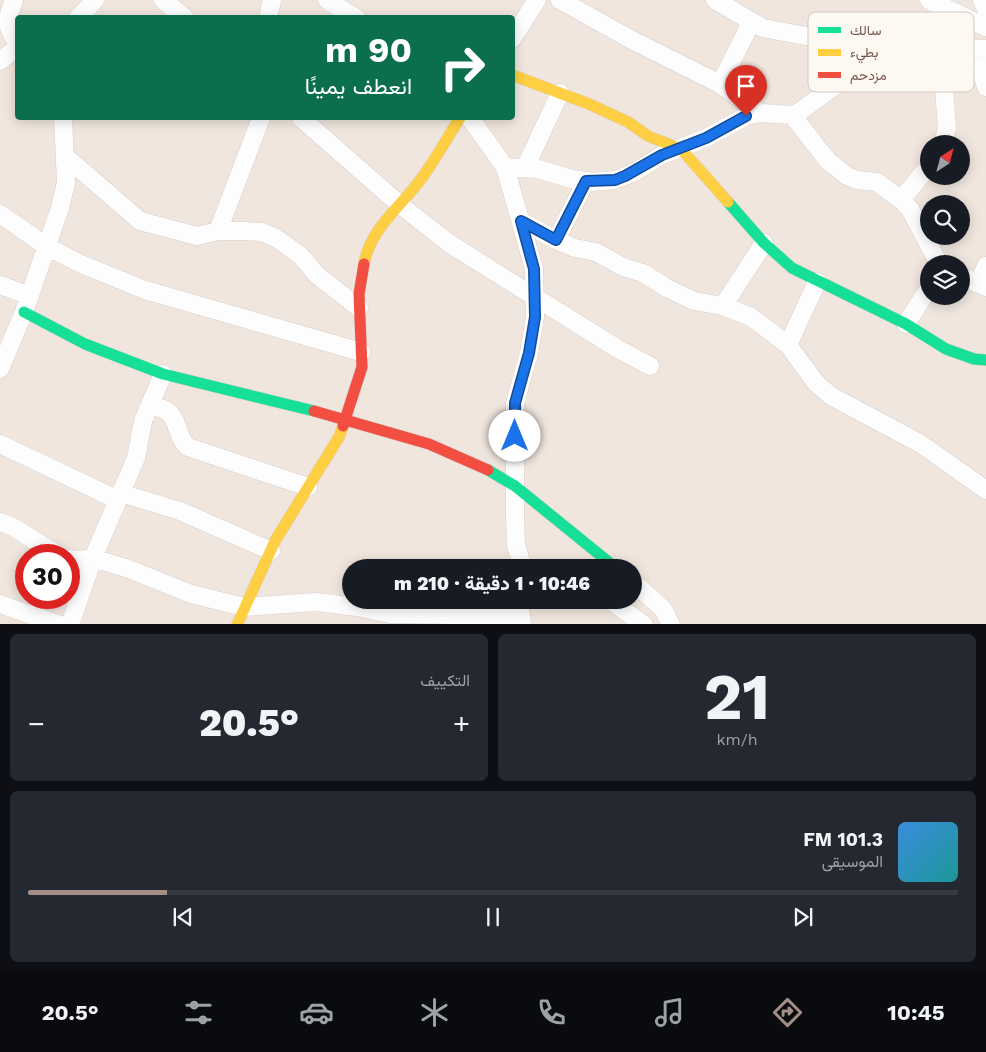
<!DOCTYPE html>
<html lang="ar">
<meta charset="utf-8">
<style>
body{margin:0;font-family:"Work Sans",Vazirmatn,sans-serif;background:#242831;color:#f1f3f6;direction:rtl;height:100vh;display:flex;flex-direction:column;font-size:19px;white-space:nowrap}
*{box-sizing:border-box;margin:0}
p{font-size:16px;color:#9ea1a6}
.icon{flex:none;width:28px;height:28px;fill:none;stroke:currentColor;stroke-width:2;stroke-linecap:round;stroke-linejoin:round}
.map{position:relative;height:624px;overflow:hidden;direction:ltr}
.sheet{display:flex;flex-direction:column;gap:10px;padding:10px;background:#0d0f14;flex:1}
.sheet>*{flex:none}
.banner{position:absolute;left:15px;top:15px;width:500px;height:105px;border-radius:5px;box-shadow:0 2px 12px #0003;direction:rtl;background:#0b6e4f;color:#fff;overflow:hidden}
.needle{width:32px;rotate:36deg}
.tools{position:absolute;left:920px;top:135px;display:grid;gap:10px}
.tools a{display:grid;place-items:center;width:50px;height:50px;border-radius:50%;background:#171b24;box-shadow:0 2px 12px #0003;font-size:25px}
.speed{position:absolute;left:15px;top:544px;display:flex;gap:10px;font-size:25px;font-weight:700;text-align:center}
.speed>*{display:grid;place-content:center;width:65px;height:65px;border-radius:50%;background:#171b24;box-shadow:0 2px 12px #0003;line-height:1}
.speed .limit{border:8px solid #d22;background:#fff;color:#111}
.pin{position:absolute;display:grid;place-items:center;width:42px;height:42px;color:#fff;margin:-51px -21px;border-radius:50% 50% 50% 0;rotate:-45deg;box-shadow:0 0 5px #0007}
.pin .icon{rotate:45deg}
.me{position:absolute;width:55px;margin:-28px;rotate:0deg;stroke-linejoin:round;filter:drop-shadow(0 0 4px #0008)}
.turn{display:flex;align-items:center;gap:18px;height:105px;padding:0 20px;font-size:22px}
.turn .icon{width:65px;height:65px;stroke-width:2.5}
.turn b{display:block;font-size:35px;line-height:42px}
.big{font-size:38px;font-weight:800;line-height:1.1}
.sheet .card{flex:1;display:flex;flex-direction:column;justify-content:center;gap:8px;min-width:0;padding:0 18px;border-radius:8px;background:#242831}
.sheet .dial{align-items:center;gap:0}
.dial b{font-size:65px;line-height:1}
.song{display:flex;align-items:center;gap:15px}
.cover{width:60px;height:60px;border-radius:8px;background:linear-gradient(135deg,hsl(210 70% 55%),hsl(180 70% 35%))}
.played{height:5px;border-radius:2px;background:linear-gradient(90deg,#a48f87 15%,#363941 15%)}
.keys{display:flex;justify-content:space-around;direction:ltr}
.heat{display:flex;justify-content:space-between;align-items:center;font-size:28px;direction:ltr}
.sheet .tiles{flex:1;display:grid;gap:10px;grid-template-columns:1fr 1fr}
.card:last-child{grid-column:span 2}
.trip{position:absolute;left:342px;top:559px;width:300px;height:50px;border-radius:25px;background:#171b24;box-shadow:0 2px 12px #0003;font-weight:800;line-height:50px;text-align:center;direction:rtl}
.menu{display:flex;height:80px;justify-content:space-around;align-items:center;background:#090b0e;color:#9ea1a6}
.menu .icon{width:35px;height:35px}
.menu .on{color:#a48f87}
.menu b{font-size:22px;color:#f1f3f6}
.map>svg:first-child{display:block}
.residential{fill:#f0e6de;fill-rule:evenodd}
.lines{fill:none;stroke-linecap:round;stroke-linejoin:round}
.street-casing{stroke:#d7cfcc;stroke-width:19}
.fast-casing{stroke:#d8cfcb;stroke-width:12}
.slow-casing{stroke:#d8cfcb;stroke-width:12}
.jam-casing{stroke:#d8cfcb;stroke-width:12}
.street{stroke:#fefdfd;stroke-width:18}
.fast{stroke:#16e098;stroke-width:11}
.slow{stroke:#ffcf43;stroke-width:11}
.jam{stroke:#f24e42;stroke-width:11}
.route-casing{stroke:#114b97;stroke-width:12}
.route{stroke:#1a73e8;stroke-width:9}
.key{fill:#fef8f2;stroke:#d5c8c1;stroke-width:1}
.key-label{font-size:14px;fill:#76594f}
</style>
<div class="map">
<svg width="986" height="625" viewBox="0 0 986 625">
<rect width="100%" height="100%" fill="#f8f4f0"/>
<!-- residential -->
<path class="residential" d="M0,0H986V624H0ZM18,18H512V118H18ZM929,144H961V176H929ZM929,204H961V236H929ZM929,264H961V296H929ZM26,555H69V598H26ZM351,568H634V600H351Z"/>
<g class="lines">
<!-- street casing -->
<g class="street-casing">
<path id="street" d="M14,0C6,21 5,25 18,44
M163,0L185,18
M327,0L356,18
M560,0L630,39L720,84L760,113
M715,0L763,28L855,45L986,49
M929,0L986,27
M982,0L986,9
M78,18L95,0
M268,18L272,0
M512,39L537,0
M941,49L947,128L943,144
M975,49L986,87
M0,61L18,47
M720,84L751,23
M792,115L828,161L847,176L857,180L877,182L901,200L910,209L939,264
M301,118L399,204L450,244L618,349L650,366
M470,118L505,167L534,269L535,317L529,353L515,403V515L516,545L523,568
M66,157L140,221L197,236L218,231H244L262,232L276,238L300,255L317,275L359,308
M505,167L538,169L572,179L593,182L615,180L635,172L662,155L706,138L746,116L760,113L792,115L799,112L839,83L881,46
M525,168L560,93
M901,200L929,166
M0,214L46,246L81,264L145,290L361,352
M521,221L556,240L575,248L596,252L623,267L643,273L667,288L694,301L723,306L751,317L788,345L816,383L831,396L921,444L986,490
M218,231L261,118
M556,240L586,181
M961,276L986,287
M979,282L986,266
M0,285L30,296
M723,306L764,243
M906,324L929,288
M788,345L817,282
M0,369L24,312L60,208L66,183L63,118
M151,405C156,407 162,408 167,411C179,419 176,437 188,447L308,487
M0,444L118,500
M121,493L180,511L271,551
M0,522L13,527L58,555
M69,559L80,560L93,558L129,569L191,594L244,607L316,602L358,607L390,614L521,616
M634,583L663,609L671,625
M610,600L644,625
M0,604L60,625
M70,625L93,558L136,458L143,421L163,374
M522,625L520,607L523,600"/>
</g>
<!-- fast casing -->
<g class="fast-casing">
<path id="fast" d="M728,202L764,243L792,268L906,324L946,349L974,359L986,360
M24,312L85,344L163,374L314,411
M488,470L515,486L616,568"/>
</g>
<!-- slow casing -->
<g class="slow-casing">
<path id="slow" d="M512,75L589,104L628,122L648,136L681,149L728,202
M364,264C371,227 400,208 421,179C435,160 447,138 460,118
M237,625L275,541L339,437L343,426"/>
</g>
<!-- jam casing -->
<g class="jam-casing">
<path id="jam" d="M314,411L429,444L488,470
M343,426L362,367L359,294L364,264"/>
</g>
<!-- street -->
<use href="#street" class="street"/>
<!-- fast -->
<use href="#fast" class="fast"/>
<!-- slow -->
<use href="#slow" class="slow"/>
<!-- jam -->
<use href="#jam" class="jam"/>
</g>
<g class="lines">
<!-- route casing -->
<g class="route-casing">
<path id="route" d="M515,436V403L529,353L535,317L534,269L521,221L556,240L586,181L615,180L625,176L662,155L706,138L746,116"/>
</g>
<!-- route -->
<use href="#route" class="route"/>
</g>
<!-- legend -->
<rect x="808" y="12" width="166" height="80" rx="8" class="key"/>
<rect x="818" y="27" width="23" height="6" fill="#16e098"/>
<rect x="818" y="49" width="23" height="7" fill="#ffcf43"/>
<rect x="818" y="72" width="23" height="6" fill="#f24e42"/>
<g class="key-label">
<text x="850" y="35">سالك</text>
<text x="850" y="57">بطيء</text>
<text x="850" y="80">مزدحم</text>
</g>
</svg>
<div class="tools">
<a><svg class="needle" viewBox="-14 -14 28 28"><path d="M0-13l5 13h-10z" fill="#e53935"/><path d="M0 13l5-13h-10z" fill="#9ea1a6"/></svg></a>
<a><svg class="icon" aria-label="search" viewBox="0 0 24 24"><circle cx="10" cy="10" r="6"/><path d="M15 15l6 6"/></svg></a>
<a><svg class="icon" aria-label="layers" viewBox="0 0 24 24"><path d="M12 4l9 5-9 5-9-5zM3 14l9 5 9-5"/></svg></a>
</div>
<div class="speed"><div class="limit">30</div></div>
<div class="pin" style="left:746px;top:116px;background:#d93025"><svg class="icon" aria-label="arrive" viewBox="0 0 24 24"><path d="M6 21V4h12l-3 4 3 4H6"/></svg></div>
<svg class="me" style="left:515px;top:436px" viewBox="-20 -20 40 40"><circle r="19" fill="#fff"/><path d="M0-13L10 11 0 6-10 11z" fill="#1a73e8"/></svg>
<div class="trip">10:46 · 1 دقيقة · 210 m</div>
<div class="banner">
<div class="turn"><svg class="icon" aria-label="right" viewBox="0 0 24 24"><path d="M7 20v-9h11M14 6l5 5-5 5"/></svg><div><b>90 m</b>انعطف يمينًا</div></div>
</div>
</div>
<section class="sheet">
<div class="tiles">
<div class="card dial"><b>21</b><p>km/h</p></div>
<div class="card"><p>التكييف</p>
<div class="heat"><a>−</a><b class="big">20.5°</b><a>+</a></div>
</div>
<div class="card">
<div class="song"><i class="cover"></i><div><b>101.3 FM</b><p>الموسيقى</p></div></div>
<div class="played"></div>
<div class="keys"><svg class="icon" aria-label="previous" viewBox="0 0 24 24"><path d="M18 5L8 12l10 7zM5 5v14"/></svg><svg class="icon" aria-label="pause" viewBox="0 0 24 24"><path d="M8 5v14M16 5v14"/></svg><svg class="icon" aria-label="next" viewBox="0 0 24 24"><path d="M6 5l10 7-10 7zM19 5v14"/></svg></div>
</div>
</div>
</section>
<nav class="menu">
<b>10:45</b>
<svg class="icon on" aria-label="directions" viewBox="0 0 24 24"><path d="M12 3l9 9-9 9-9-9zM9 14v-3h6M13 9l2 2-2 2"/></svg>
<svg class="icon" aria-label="music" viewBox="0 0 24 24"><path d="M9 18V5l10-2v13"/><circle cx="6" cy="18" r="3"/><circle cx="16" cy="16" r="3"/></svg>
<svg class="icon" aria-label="phone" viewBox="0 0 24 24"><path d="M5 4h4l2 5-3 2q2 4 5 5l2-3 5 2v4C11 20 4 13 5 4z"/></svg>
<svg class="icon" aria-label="climate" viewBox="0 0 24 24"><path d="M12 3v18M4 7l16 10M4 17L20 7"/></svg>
<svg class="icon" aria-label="car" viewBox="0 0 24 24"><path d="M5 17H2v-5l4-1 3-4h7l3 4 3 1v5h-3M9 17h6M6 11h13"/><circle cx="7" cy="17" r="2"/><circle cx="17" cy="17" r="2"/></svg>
<svg class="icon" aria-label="filters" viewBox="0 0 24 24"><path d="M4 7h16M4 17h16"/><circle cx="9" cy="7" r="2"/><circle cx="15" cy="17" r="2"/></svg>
<b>20.5°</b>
</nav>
